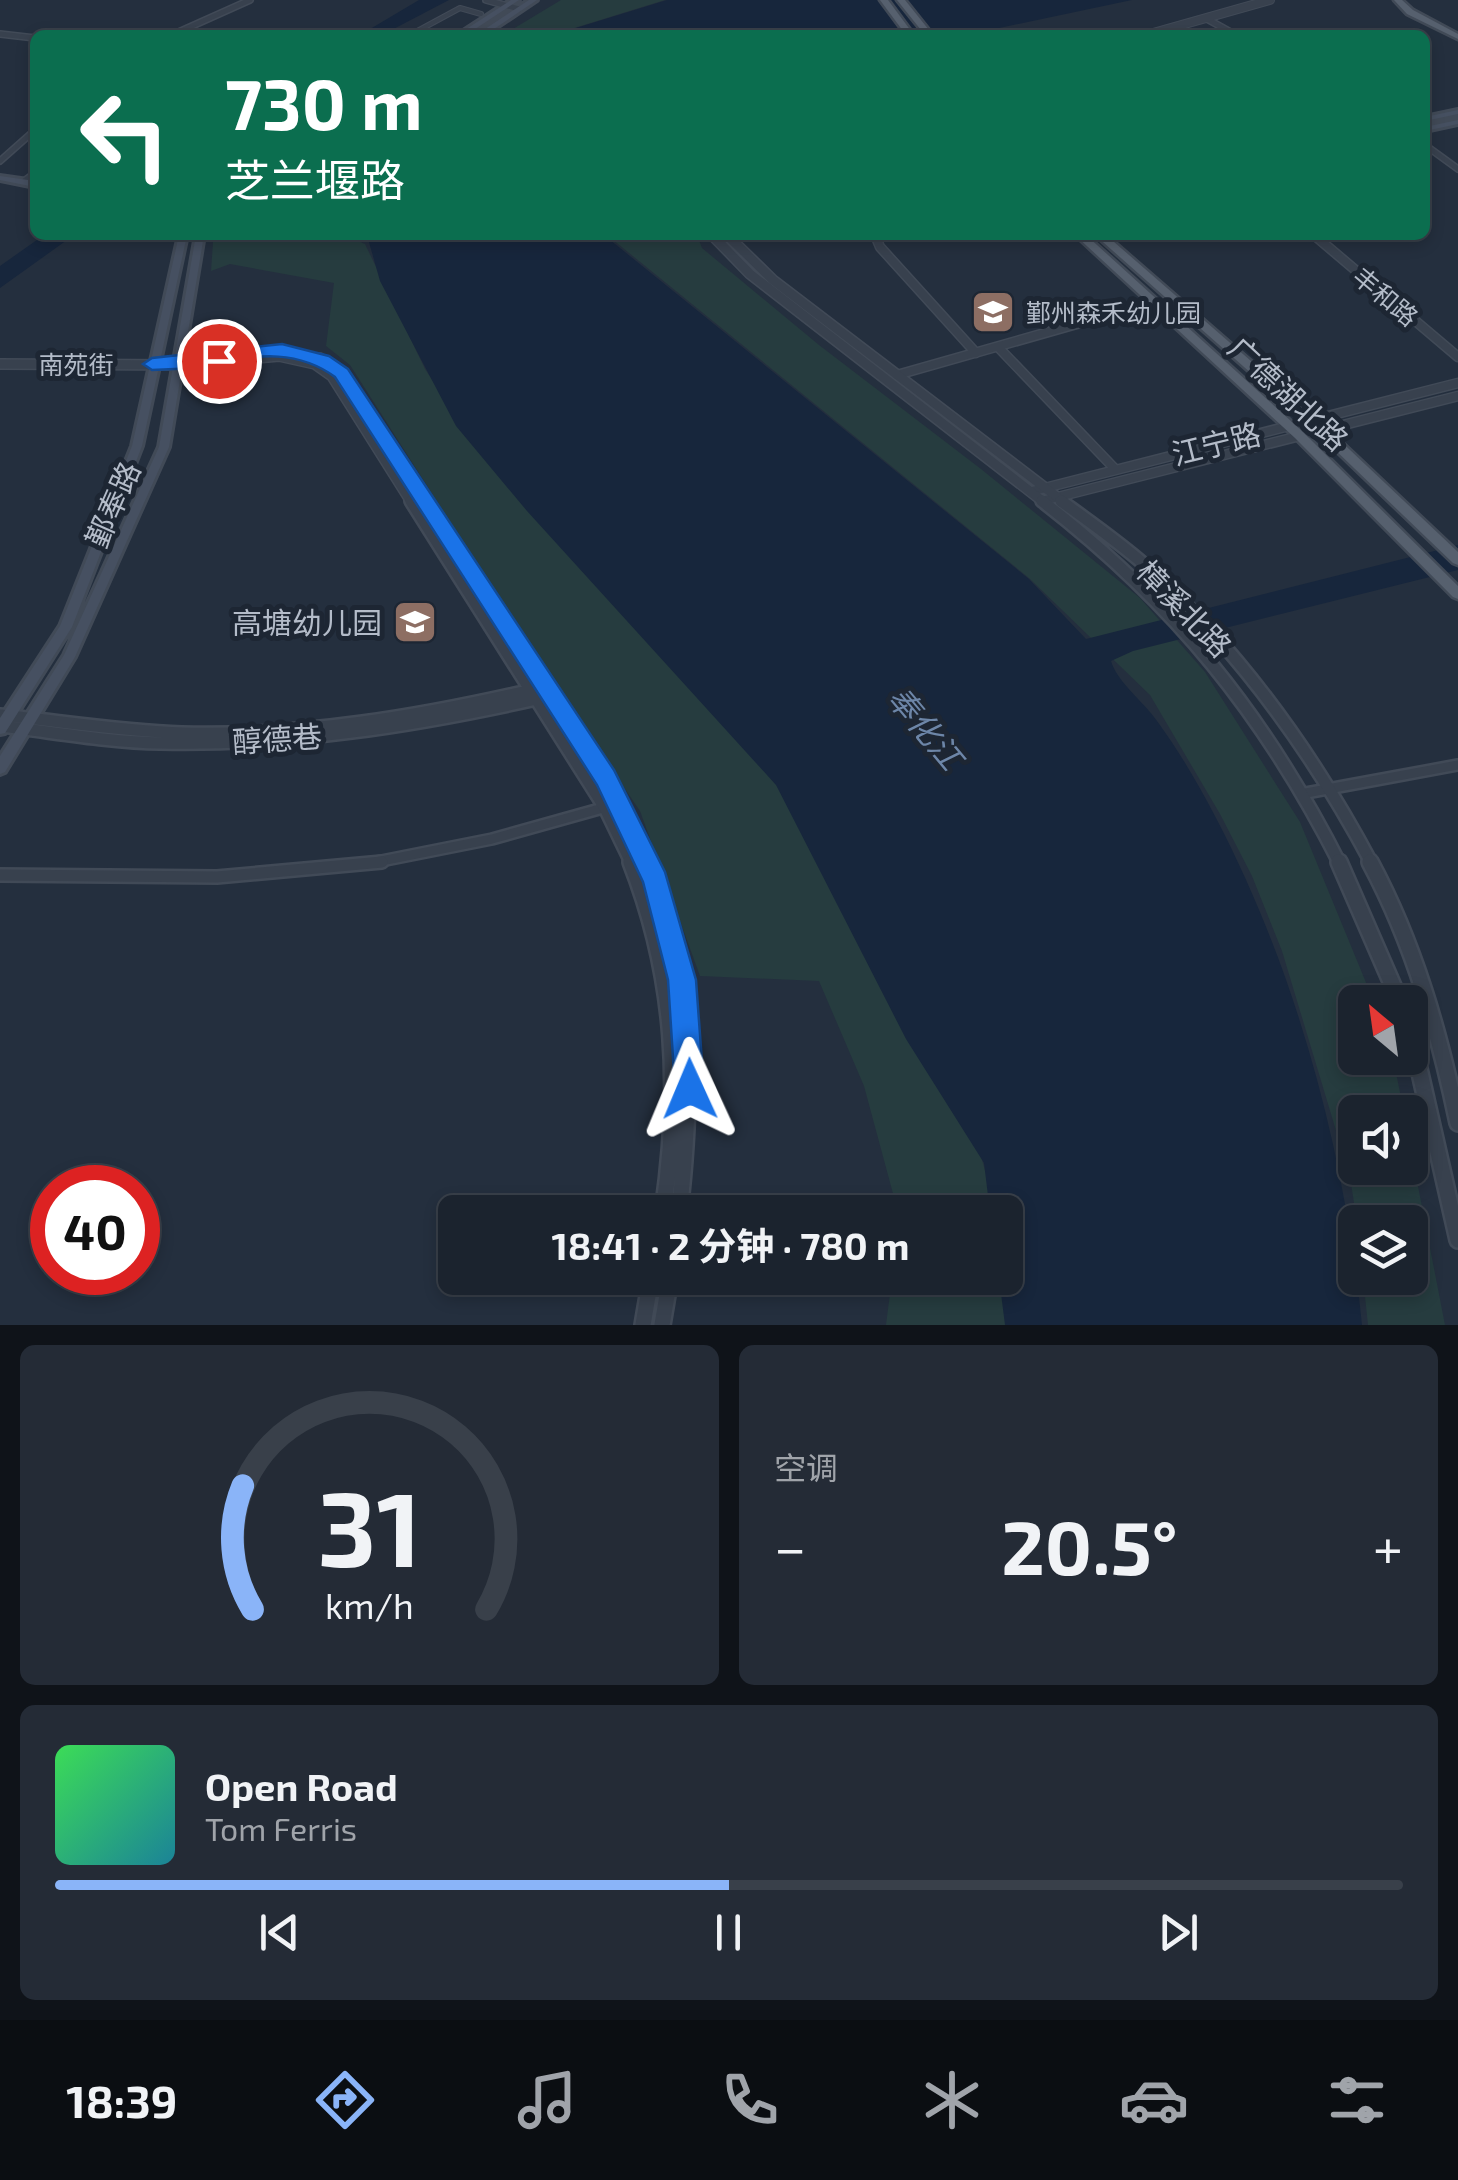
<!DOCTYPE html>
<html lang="zh">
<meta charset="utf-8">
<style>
body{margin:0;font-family:"Exo 2","Noto Sans SC",sans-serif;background:#242b36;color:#f1f3f6;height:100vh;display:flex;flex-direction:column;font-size:38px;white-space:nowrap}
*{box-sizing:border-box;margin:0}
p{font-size:32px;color:#a0a4aa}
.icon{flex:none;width:55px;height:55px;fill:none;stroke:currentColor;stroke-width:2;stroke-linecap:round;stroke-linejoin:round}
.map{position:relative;height:1325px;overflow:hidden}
.side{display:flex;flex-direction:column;gap:20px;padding:20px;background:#0f1319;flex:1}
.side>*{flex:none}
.guide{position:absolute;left:30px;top:30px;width:1400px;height:210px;border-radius:15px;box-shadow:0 5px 15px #0003,0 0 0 2px #39404a;background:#0b6e4f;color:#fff;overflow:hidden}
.needle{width:65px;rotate:331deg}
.fabs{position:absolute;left:1338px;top:985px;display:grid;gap:20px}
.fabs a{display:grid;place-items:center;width:90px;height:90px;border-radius:15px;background:#1b232e;box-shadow:0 5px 15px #0003,0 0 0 2px #39404a;font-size:50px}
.speed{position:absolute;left:30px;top:1165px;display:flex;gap:20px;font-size:50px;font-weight:700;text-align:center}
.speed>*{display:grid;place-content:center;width:130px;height:130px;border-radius:50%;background:#1b232e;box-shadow:0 5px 15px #0003,0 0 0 2px #39404a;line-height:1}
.speed .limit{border:15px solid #d22;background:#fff;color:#111}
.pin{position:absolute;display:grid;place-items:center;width:85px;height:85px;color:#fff;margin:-42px;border:5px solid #fff;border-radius:50%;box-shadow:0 2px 10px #0007}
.me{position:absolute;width:110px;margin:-55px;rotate:359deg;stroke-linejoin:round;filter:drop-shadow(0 0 8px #0008)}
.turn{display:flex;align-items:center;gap:35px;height:210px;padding:0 30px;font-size:45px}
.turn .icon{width:130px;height:130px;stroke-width:2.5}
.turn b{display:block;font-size:70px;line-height:85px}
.big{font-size:75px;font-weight:700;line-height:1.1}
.side .widget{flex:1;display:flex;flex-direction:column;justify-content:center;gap:15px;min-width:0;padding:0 35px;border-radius:15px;background:#242b36}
.side .dial{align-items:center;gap:0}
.dial svg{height:260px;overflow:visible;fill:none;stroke:#39404a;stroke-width:7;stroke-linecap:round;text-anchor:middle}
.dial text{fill:#f1f3f6;stroke:none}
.song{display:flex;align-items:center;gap:30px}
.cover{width:120px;height:120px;border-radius:15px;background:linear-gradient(135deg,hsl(130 70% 55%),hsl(190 70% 35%))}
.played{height:10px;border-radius:5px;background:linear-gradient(90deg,#8ab4f8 50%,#39404a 50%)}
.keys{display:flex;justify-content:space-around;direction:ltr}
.heat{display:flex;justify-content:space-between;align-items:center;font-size:55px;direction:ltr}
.side .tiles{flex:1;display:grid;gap:20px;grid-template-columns:1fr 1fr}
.widget:last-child{grid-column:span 2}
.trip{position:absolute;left:438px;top:1195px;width:585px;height:100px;border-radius:15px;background:#1b232e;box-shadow:0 5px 15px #0003,0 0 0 2px #39404a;font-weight:700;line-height:100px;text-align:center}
.menu{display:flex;height:160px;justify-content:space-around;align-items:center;background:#0b0e12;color:#a0a4aa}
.menu .icon{width:70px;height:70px}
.menu .selected{color:#8ab4f8}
.menu b{font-size:45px;color:#f1f3f6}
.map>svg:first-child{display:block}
.green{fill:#263c3f}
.water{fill:#17263c}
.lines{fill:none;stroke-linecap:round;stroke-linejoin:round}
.pedestrian-casing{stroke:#414a57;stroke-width:6}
.minor-far3-casing{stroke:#414a57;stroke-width:8}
.minor-far2-casing{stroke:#414a57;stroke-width:11}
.minor-far1-casing{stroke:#414a57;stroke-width:14}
.minor-casing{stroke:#414a57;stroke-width:16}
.tertiary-far3-casing{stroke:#414a57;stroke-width:10}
.tertiary-far2-casing{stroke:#414a57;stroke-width:12}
.tertiary-far1-casing{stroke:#414a57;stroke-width:16}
.tertiary-casing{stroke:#414a57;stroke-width:20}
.secondary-casing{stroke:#414a57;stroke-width:6}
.primary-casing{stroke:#414a57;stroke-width:5}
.pedestrian{stroke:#38414e;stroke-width:4}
.minor-far3{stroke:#38414e;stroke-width:5}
.minor-far2{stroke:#38414e;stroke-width:8}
.minor-far1{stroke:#38414e;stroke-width:9}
.minor{stroke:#38414e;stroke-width:11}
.tertiary-far3{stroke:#38414e;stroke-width:8}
.tertiary-far2{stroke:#38414e;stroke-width:9}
.tertiary-far1{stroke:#38414e;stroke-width:11}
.tertiary{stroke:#38414e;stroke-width:15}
.secondary{fill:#465061;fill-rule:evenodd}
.primary{fill:#56606e;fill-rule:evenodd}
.route{fill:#1a73e8;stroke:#114b97;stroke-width:2.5}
.labels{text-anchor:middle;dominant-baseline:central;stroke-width:10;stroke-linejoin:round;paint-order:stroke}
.far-street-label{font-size:25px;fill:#b4bcc9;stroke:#1d2633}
.far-poi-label{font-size:25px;fill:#b4bcc9;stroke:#1d2633;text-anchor:start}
.street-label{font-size:30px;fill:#b4bcc9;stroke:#1d2633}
.poi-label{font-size:30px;fill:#b4bcc9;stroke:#1d2633;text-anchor:end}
.water-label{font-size:32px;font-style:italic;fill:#6d86a8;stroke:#1d2633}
</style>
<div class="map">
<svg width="1458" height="1325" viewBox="0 0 1458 1325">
<rect width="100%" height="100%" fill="#242f3e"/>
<!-- green -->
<path class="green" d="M561,0H665L552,35H503Z
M230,235H344L365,244L425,369L478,449L739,738L823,844L970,1118L997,1212H898L864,1086L819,981L700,976L640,811L554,685L350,365L326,346L334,283L230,264L211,271L213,242Z
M607,235H697L702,248L819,345L981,469L1140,598L1205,672L1300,822L1374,1002H1355V1058H1393L1404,1112H1355V1168H1410V1145L1445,1325H1368L1363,1278H1410V1222H1357L1350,1177L1282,951L1252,876L1220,814L1150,695L1029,578Z
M892,1278H1003L1006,1325H886Z"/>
<!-- water -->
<path class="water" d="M419,0H449L382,35H360Z
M667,0H1132L966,35H553Z
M44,235H74L0,288V266Z
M367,235H604L1029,579L1086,639L1458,545V570L1133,651L1111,661C1117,682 1144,702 1157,721C1179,751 1199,785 1216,818C1298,975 1345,1154 1362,1325H1005L999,1278H1005V1212H990L984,1163L906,1039L776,785L527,511L456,426L380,281Z"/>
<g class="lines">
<!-- pedestrian casing -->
<g class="pedestrian-casing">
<path id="pedestrian" d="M410,35L460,8L481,14"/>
</g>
<!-- minor-far3 casing -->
<g class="minor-far3-casing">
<path id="minor-far3" d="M486,0L519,9
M1207,19L1236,35
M0,34L35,38
M172,35L250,0
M1425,145L1458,169
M0,161L35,130
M24,181L35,173"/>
</g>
<!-- minor-far2 casing -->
<g class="minor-far2-casing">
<path id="minor-far2" d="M875,235L880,247L976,353
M1314,235L1458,357
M998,347L1115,469
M897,375L1154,302
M1033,491L1458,383
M1046,500L1458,396"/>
</g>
<!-- minor-far1 casing -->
<g class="minor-far1-casing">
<path id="minor-far1" d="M1306,793L1458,765
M366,864L492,839L610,806"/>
</g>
<!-- minor casing -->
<g class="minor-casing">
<path id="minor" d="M0,875L217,877L382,862"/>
</g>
<!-- tertiary-far3 casing -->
<g class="tertiary-far3-casing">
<path id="tertiary-far3" d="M1146,35L1270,0"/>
</g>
<!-- tertiary-far2 casing -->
<g class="tertiary-far2-casing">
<path id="tertiary-far2" d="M712,235L750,274L1045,503
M727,235L773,280L1065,503
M320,358L342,374L424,503
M0,364L179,365L279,356L315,364L332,376L412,503"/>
</g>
<!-- tertiary-far1 casing -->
<g class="tertiary-far1-casing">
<path id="tertiary-far1" d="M411,501L605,808L632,864
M423,501L595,764L649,864
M1042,501C1175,604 1264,714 1340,864
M1061,501C1090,522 1120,543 1146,566C1240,651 1313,753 1372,864
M0,715C60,721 121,731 182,733C302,736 420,716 536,689
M0,726C53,732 107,742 160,743C289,746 416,726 541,698"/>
</g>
<!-- tertiary casing -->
<g class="tertiary-casing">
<path id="tertiary" d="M631,862C676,977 681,1090 663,1212
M648,862C693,976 693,1091 679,1212
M1339,862L1400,1002
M1370,862C1414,944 1439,1032 1458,1123
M1410,1029L1458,1240
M643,1325L651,1278
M662,1325L670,1278"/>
</g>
<!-- secondary casing -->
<g class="secondary-casing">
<path id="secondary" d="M511,0H519L466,35H457Z
M529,0H537L485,35H476Z
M1458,110V114L1425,121V117Z
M1458,120V124L1425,131V127Z
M0,176L35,181V187L0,180Z
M179,235H187L142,446L72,627L5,733L0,734V718L60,626L132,446Z
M196,235H204L169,447L75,657L5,772L0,774V756L64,655L159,447Z"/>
</g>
<!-- primary casing -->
<g class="primary-casing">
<path id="primary" d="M880,0H888L914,35H906Z
M897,0H905L933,35H925Z
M1394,0H1402L1413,10L1458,34V39L1407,14Z
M1075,235H1086L1303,432L1458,586V599L1453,597L1295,438Z
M1095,235H1106L1313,415L1458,552V565L1453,563L1305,421Z"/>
</g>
<!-- pedestrian -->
<use href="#pedestrian" class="pedestrian"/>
<!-- minor-far3 -->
<use href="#minor-far3" class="minor-far3"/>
<!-- minor-far2 -->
<use href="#minor-far2" class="minor-far2"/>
<!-- minor-far1 -->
<use href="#minor-far1" class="minor-far1"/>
<!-- minor -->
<use href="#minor" class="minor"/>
<!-- tertiary-far3 -->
<use href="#tertiary-far3" class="tertiary-far3"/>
<!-- tertiary-far2 -->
<use href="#tertiary-far2" class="tertiary-far2"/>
<!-- tertiary-far1 -->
<use href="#tertiary-far1" class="tertiary-far1"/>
<!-- tertiary -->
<use href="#tertiary" class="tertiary"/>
<!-- secondary -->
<use href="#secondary" class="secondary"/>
<!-- primary -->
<use href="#primary" class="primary"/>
</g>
<!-- route -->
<path class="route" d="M282,344L329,356L348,369L614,770L665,872L696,980L704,1089L700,1099L690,1103L679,1099L675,1089L668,980L643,882L597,785L335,377C301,352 256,351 219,367L152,370L143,364L152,358Z"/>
<!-- icons -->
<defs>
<g id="school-square" transform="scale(2.25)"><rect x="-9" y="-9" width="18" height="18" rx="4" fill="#8d6e63" stroke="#1d2633"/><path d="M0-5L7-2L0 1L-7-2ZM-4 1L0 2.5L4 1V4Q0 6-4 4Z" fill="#fff"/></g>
</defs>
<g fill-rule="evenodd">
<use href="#school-square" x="993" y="312"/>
<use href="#school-square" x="415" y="622"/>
</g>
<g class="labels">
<!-- far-street labels -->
<g class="far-street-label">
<text transform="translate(1386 296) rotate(40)">丰和路</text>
<text x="76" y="364">南苑街</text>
</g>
<!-- far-poi labels -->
<g class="far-poi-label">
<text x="1026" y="312">鄞州森禾幼儿园</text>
</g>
<!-- street labels -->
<g class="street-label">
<text transform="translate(1289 393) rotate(43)">广德湖北路</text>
<text transform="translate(1216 443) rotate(-14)">江宁路</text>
<text transform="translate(112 504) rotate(-66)">鄞奉路</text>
<text transform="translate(1185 608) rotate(46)">樟溪北路</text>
<text transform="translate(277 738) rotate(-4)">醇德巷</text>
</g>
<!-- poi labels -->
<g class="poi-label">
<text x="382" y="622">高塘幼儿园</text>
</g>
<!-- water labels -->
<g class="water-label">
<text transform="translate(926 727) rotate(50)">奉化江</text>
</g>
</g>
</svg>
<div class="fabs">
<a><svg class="needle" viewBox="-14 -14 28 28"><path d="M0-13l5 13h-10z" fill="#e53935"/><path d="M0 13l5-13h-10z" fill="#a0a4aa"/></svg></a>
<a><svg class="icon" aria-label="sound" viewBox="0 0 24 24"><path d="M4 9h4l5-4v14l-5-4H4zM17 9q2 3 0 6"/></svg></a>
<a><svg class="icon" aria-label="layers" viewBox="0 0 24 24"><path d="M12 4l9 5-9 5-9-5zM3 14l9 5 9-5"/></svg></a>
</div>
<div class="speed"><div class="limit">40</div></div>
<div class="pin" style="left:219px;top:361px;background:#d93025"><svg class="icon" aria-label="arrive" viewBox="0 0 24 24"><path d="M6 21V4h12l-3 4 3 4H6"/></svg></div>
<svg class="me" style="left:690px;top:1089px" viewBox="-20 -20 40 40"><path d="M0-17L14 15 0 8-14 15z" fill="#1a73e8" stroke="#fff" stroke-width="4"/></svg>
<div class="trip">18:41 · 2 分钟 · 780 m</div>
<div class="guide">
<div class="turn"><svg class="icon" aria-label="left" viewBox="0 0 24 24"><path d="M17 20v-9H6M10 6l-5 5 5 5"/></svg><div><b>730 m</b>芝兰堰路</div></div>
</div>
</div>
<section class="side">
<div class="tiles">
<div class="widget dial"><svg viewBox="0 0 100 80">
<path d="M14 69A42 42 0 1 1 86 69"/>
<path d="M14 69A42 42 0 0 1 11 31" stroke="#8ab4f8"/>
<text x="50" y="56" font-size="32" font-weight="700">31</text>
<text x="50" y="72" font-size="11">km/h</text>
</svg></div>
<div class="widget"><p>空调</p>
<div class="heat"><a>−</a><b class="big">20.5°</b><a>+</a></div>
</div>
<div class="widget">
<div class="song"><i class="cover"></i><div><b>Open Road</b><p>Tom Ferris</p></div></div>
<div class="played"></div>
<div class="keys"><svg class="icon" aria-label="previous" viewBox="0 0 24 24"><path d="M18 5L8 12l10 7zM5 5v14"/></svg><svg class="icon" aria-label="pause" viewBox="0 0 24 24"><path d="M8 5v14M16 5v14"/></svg><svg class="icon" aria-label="next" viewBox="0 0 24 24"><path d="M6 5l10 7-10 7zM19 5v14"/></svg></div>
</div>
</div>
</section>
<nav class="menu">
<b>18:39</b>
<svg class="icon selected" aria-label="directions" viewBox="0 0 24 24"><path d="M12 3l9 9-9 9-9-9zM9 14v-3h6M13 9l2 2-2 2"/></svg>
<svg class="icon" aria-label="music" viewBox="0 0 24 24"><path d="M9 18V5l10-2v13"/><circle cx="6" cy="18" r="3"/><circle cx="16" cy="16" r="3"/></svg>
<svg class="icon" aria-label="phone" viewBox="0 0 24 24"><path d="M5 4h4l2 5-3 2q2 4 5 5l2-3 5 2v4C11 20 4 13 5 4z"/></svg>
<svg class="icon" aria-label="climate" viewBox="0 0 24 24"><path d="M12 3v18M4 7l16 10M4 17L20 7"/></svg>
<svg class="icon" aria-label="car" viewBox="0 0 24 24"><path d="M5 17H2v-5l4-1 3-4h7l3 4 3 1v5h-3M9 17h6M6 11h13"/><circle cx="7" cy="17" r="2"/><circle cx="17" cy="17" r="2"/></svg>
<svg class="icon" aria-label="filters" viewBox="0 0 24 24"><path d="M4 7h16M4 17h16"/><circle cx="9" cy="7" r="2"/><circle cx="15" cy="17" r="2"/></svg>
</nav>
